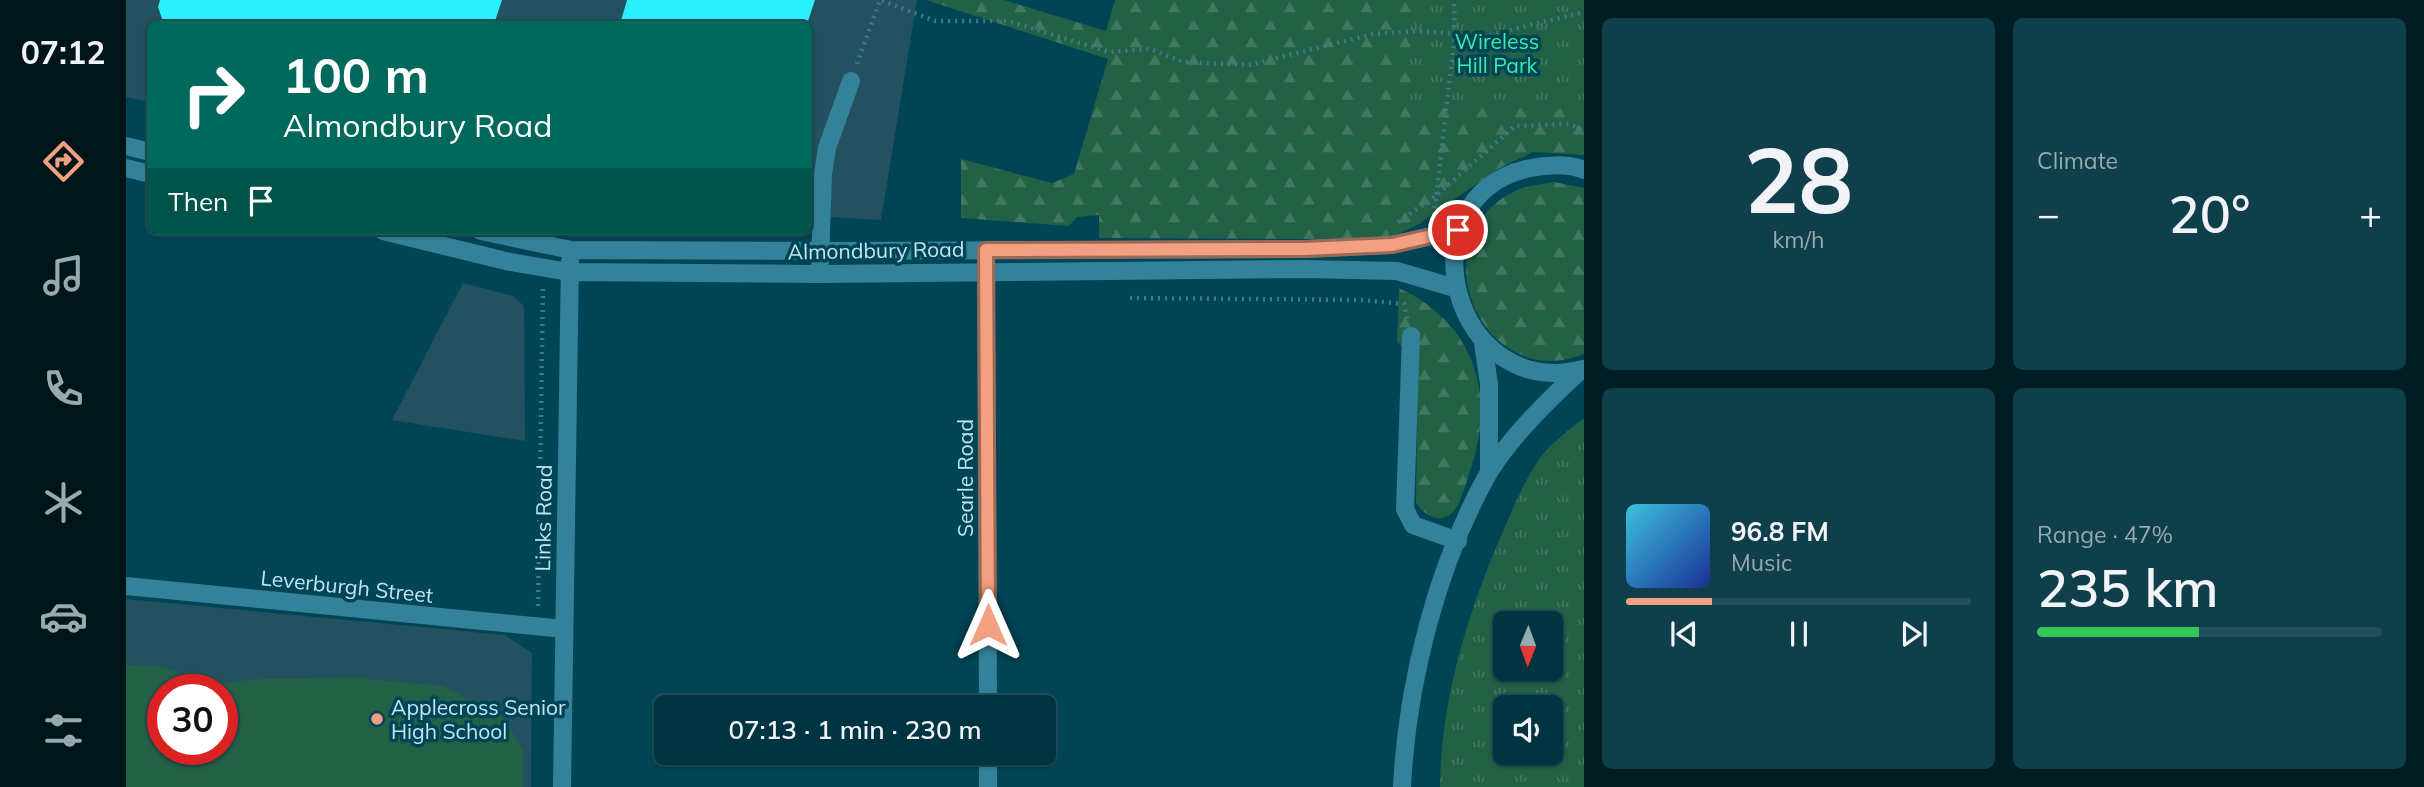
<!DOCTYPE html>
<meta charset="utf-8">
<style>
body{margin:0;font-family:Mulish,sans-serif;background:#0e3f4b;color:#f1f3f6;height:100vh;display:flex;flex-direction:column;font-size:26px;white-space:nowrap}
*{box-sizing:border-box;margin:0}
p{font-size:23px;color:#95aab1}
.icon{flex:none;width:38px;height:38px;fill:none;stroke:currentColor;stroke-width:2;stroke-linecap:round;stroke-linejoin:round}
.map{position:relative;flex:1;overflow:hidden}
.drawer{display:flex;flex-direction:column;gap:18px;padding:18px;background:#001d23;width:840px}
.drawer>*{flex:none}
.guide{position:absolute;left:21px;top:21px;width:665px;height:214px;border-radius:10px;box-shadow:0 2px 5px #0004,0 0 0 2px #224f59;background:#00695c;color:#fff;overflow:hidden}
.needle{width:46px;rotate:181deg}
.buttons{position:absolute;left:1367px;top:611px;display:grid;gap:14px}
.buttons a{display:grid;place-items:center;width:70px;height:70px;border-radius:10px;background:#003440;box-shadow:0 2px 5px #0004,0 0 0 2px #224f59;font-size:35px}
.speed{position:absolute;left:21px;top:674px;display:flex;gap:14px;font-size:35px;font-weight:700;text-align:center}
.speed>*{display:grid;place-content:center;width:91px;height:91px;border-radius:50%;background:#003440;box-shadow:0 2px 5px #0004,0 0 0 2px #224f59;line-height:1}
.speed .limit{border:10px solid #d22;background:#fff;color:#111}
.pin{position:absolute;display:grid;place-items:center;width:60px;height:60px;color:#fff;margin:-30px;border:4px solid #fff;border-radius:50%;box-shadow:0 2px 7px #0007}
.me{position:absolute;width:77px;margin:-38px;rotate:0deg;stroke-linejoin:round;filter:drop-shadow(0 0 5px #0008)}
.turn{display:flex;align-items:center;gap:24px;height:147px;padding:0 21px;font-size:32px}
.turn .icon{width:91px;height:91px;stroke-width:2.5}
.turn b{display:block;font-size:49px;line-height:60px}
.then{display:flex;align-items:center;height:66px;padding:0 21px;background:#0003;gap:14px;font-size:26px}
.big{font-size:52px;font-weight:600;line-height:1.1}
.drawer .widget{flex:1;display:flex;flex-direction:column;justify-content:center;gap:10px;min-width:0;padding:0 24px;border-radius:10px;background:#0e3f4b}
.drawer .dial{align-items:center;gap:0}
.dial b{font-size:91px;line-height:1}
.song{display:flex;align-items:center;gap:21px}
.cover{width:84px;height:84px;border-radius:10px;background:linear-gradient(135deg,hsl(190 70% 55%),hsl(230 70% 35%))}
.played{height:7px;border-radius:4px;background:linear-gradient(90deg,#f2a081 25%,#224f59 25%)}
.keys{display:flex;justify-content:space-around;direction:ltr}
.heat{display:flex;justify-content:space-between;align-items:center;font-size:38px;direction:ltr}
.charge{height:10px;border-radius:5px;background:linear-gradient(90deg,#34c759 47%,#224f59 0)}
.drawer .tiles{flex:1;display:grid;gap:18px;grid-template-columns:repeat(2,1fr)}
.trip{position:absolute;left:528px;top:695px;width:402px;height:70px;border-radius:10px;background:#003440;box-shadow:0 2px 5px #0004,0 0 0 2px #224f59;font-weight:600;line-height:70px;text-align:center}
main{display:flex;flex:1;min-height:0}
.tabs{display:flex;flex-direction:column;width:126px;justify-content:space-around;align-items:center;background:#00151a;color:#95aab1}
.tabs .icon{width:49px;height:49px}
.tabs .current{color:#f2a081}
.tabs b{font-size:32px;color:#f1f3f6}
.map>svg:first-child{display:block}
.built{fill:#235160;fill-rule:evenodd}
.grass{fill:#226145;fill-rule:evenodd}
.forest{fill:url(#forest-firs)}
.park{fill:url(#park-tufts);fill-rule:evenodd}
.building{fill:#2beffb}
.lines{fill:none;stroke-linecap:round;stroke-linejoin:round}
.path{stroke:#407a8a;stroke-width:4.5;stroke-dasharray:2 5;stroke-linecap:butt}
.minor{stroke:#348299;stroke-width:18}
.route-casing{stroke:#9d6854;stroke-width:18}
.route{stroke:#f2a081;stroke-width:12}
.poi-dot{fill:#f2a081;stroke:#004556;stroke-width:2.5}
.labels{text-anchor:middle;dominant-baseline:central;stroke-width:7;stroke-linejoin:round;paint-order:stroke}
.park-label{font-size:21px;fill:#3beca6;stroke:#004556}
.street-label{font-size:21px;fill:#c1e5f2;stroke:#004556}
.poi-label{font-size:21px;fill:#c1e5f2;stroke:#004556;text-anchor:start}
</style>
<main>
<nav class="tabs">
<b>07:12</b>
<svg class="icon current" aria-label="directions" viewBox="0 0 24 24"><path d="M12 3l9 9-9 9-9-9zM9 14v-3h6M13 9l2 2-2 2"/></svg>
<svg class="icon" aria-label="music" viewBox="0 0 24 24"><path d="M9 18V5l10-2v13"/><circle cx="6" cy="18" r="3"/><circle cx="16" cy="16" r="3"/></svg>
<svg class="icon" aria-label="phone" viewBox="0 0 24 24"><path d="M5 4h4l2 5-3 2q2 4 5 5l2-3 5 2v4C11 20 4 13 5 4z"/></svg>
<svg class="icon" aria-label="climate" viewBox="0 0 24 24"><path d="M12 3v18M4 7l16 10M4 17L20 7"/></svg>
<svg class="icon" aria-label="car" viewBox="0 0 24 24"><path d="M5 17H2v-5l4-1 3-4h7l3 4 3 1v5h-3M9 17h6M6 11h13"/><circle cx="7" cy="17" r="2"/><circle cx="17" cy="17" r="2"/></svg>
<svg class="icon" aria-label="filters" viewBox="0 0 24 24"><path d="M4 7h16M4 17h16"/><circle cx="9" cy="7" r="2"/><circle cx="15" cy="17" r="2"/></svg>
</nav>
<div class="map">
<svg width="1458" height="787" viewBox="0 0 1458 787">
<defs>
<pattern id="forest-firs" width="22" height="20" patternUnits="userSpaceOnUse" patternTransform="scale(1.75)"><rect width="22" height="20" fill="#226145"/><path d="M5 1l3.5 6h-7zM16 11l3.5 6h-7z" fill="#407860"/></pattern>
<pattern id="park-tufts" width="24" height="20" patternUnits="userSpaceOnUse" patternTransform="scale(1.75)"><rect width="24" height="20" fill="#226145"/><path d="M3 7l-1-3M5 7V3M7 7l1-3M15 17l-1-3M17 17v-4M19 17l1-3" fill="none" stroke="#407860"/></pattern>
</defs>
<rect width="100%" height="100%" fill="#004556"/>
<!-- built -->
<path class="built" d="M0,0H791L755,220L683,216L682,24H24V102L0,97Z
M337,283L387,296L398,306L399,441L266,420Z
M0,599L379,635L406,653L405,787H0ZM37,690H96V749H37Z"/>
<!-- grass -->
<path class="grass" d="M0,665L33,666L86,684L134,679L229,678L317,686L376,716L397,749V787H0ZM37,690H96V749H37Z"/>
<!-- forest -->
<path class="forest" d="M800,0H878L980,31L989,0H1458V155L1407,152L1372,169L1293,224L1268,236L1229,239L973,238V215L951,217L943,226L835,218V159L926,183L948,174L982,59Z
M1428,182L1458,188V354C1353,396 1287,232 1396,188C1406,185 1418,184 1428,182Z
M1273,288C1348,323 1370,393 1345,468C1340,482 1336,503 1326,513C1312,525 1298,514 1290,503L1292,360L1271,342Z"/>
<!-- park -->
<path class="park" d="M1285,0H1458V109L1284,106Z
M1458,418V787H1314C1315,700 1341,614 1376,534C1387,508 1398,481 1414,458C1425,443 1443,430 1458,418ZM1379,623H1424V668H1379ZM1379,707H1424V752H1379Z"/>
<!-- building -->
<path class="building" d="M34,0H376L368,24H38L32,7Z
M501,0H689L681,24H494Z"/>
<g class="lines">
<!-- path -->
<path class="path" d="M731,64L754,0L809,21H882L983,52L1024,49L1057,62L1123,65L1247,34L1289,31L1360,36L1458,12
M1308,215L1329,34L1328,0
M1272,222L1311,195L1389,126L1443,124L1458,131
M1004,298L1235,300L1278,304L1281,319
M412,606L417,286"/>
<!-- minor -->
<path class="minor" d="M0,146L24,152
M0,168L24,174
M257,231L384,262L443,272L694,274L1180,269L1271,271L1329,288
M355,231L445,250L694,251L1179,249L1266,245L1332,230
M860,260L862,707
M694,262L697,174L701,148L725,81
M1285,336L1279,509L1287,525L1332,541
M1357,343L1363,384V473
M1457,369C1326,403 1275,200 1400,169C1417,165 1442,163 1458,170
M0,586L438,629
M862,752V787
M436,787L444,261
M1276,787C1281,683 1311,565 1362,474C1384,437 1423,399 1455,370"/>
</g>
<g class="lines">
<!-- route casing -->
<g class="route-casing">
<path id="route" d="M862,625L860,250L1179,249L1266,245L1332,230"/>
</g>
<!-- route -->
<use href="#route" class="route"/>
</g>
<!-- markers -->
<circle class="poi-dot" cx="251" cy="719" r="7"/>
<g class="labels">
<!-- park labels -->
<g class="park-label">
<text x="1371" y="41">Wireless<tspan x="1371" dy="24">Hill Park</tspan></text>
</g>
<!-- street labels -->
<g class="street-label">
<text transform="translate(750 250) rotate(-1)">Almondbury Road</text>
<text transform="translate(839 478) rotate(-90)">Searle Road</text>
<text transform="translate(417 518) rotate(-89)">Links Road</text>
<text transform="translate(221 586) rotate(6)">Leverburgh Street</text>
</g>
<!-- poi labels -->
<g class="poi-label">
<text x="265" y="707">Applecross Senior<tspan x="265" dy="24">High School</tspan></text>
</g>
</g>
</svg>
<div class="buttons">
<a><svg class="needle" viewBox="-14 -14 28 28"><path d="M0-13l5 13h-10z" fill="#e53935"/><path d="M0 13l5-13h-10z" fill="#95aab1"/></svg></a>
<a><svg class="icon" aria-label="sound" viewBox="0 0 24 24"><path d="M4 9h4l5-4v14l-5-4H4zM17 9q2 3 0 6"/></svg></a>
</div>
<div class="speed"><div class="limit">30</div></div>
<div class="pin" style="left:1332px;top:230px;background:#d93025"><svg class="icon" aria-label="arrive" viewBox="0 0 24 24"><path d="M6 21V4h12l-3 4 3 4H6"/></svg></div>
<svg class="me" style="left:862px;top:625px" viewBox="-20 -20 40 40"><path d="M0-17L14 15 0 8-14 15z" fill="#f2a081" stroke="#fff" stroke-width="4"/></svg>
<div class="trip">07:13 · 1 min · 230 m</div>
<div class="guide">
<div class="turn"><svg class="icon" aria-label="right" viewBox="0 0 24 24"><path d="M7 20v-9h11M14 6l5 5-5 5"/></svg><div><b>100 m</b>Almondbury Road</div></div>
<div class="then">Then<svg class="icon" aria-label="arrive" viewBox="0 0 24 24"><path d="M6 21V4h12l-3 4 3 4H6"/></svg></div>
</div>
</div>
<section class="drawer">
<div class="tiles">
<div class="widget dial"><b>28</b><p>km/h</p></div>
<div class="widget"><p>Climate</p>
<div class="heat"><a>−</a><b class="big">20°</b><a>+</a></div>
</div>
<div class="widget">
<div class="song"><i class="cover"></i><div><b>96.8 FM</b><p>Music</p></div></div>
<div class="played"></div>
<div class="keys"><svg class="icon" aria-label="previous" viewBox="0 0 24 24"><path d="M18 5L8 12l10 7zM5 5v14"/></svg><svg class="icon" aria-label="pause" viewBox="0 0 24 24"><path d="M8 5v14M16 5v14"/></svg><svg class="icon" aria-label="next" viewBox="0 0 24 24"><path d="M6 5l10 7-10 7zM19 5v14"/></svg></div>
</div>
<div class="widget"><p>Range · 47%</p><b class="big">235 km</b><div class="charge"></div></div>
</div>
</section>
</main>
